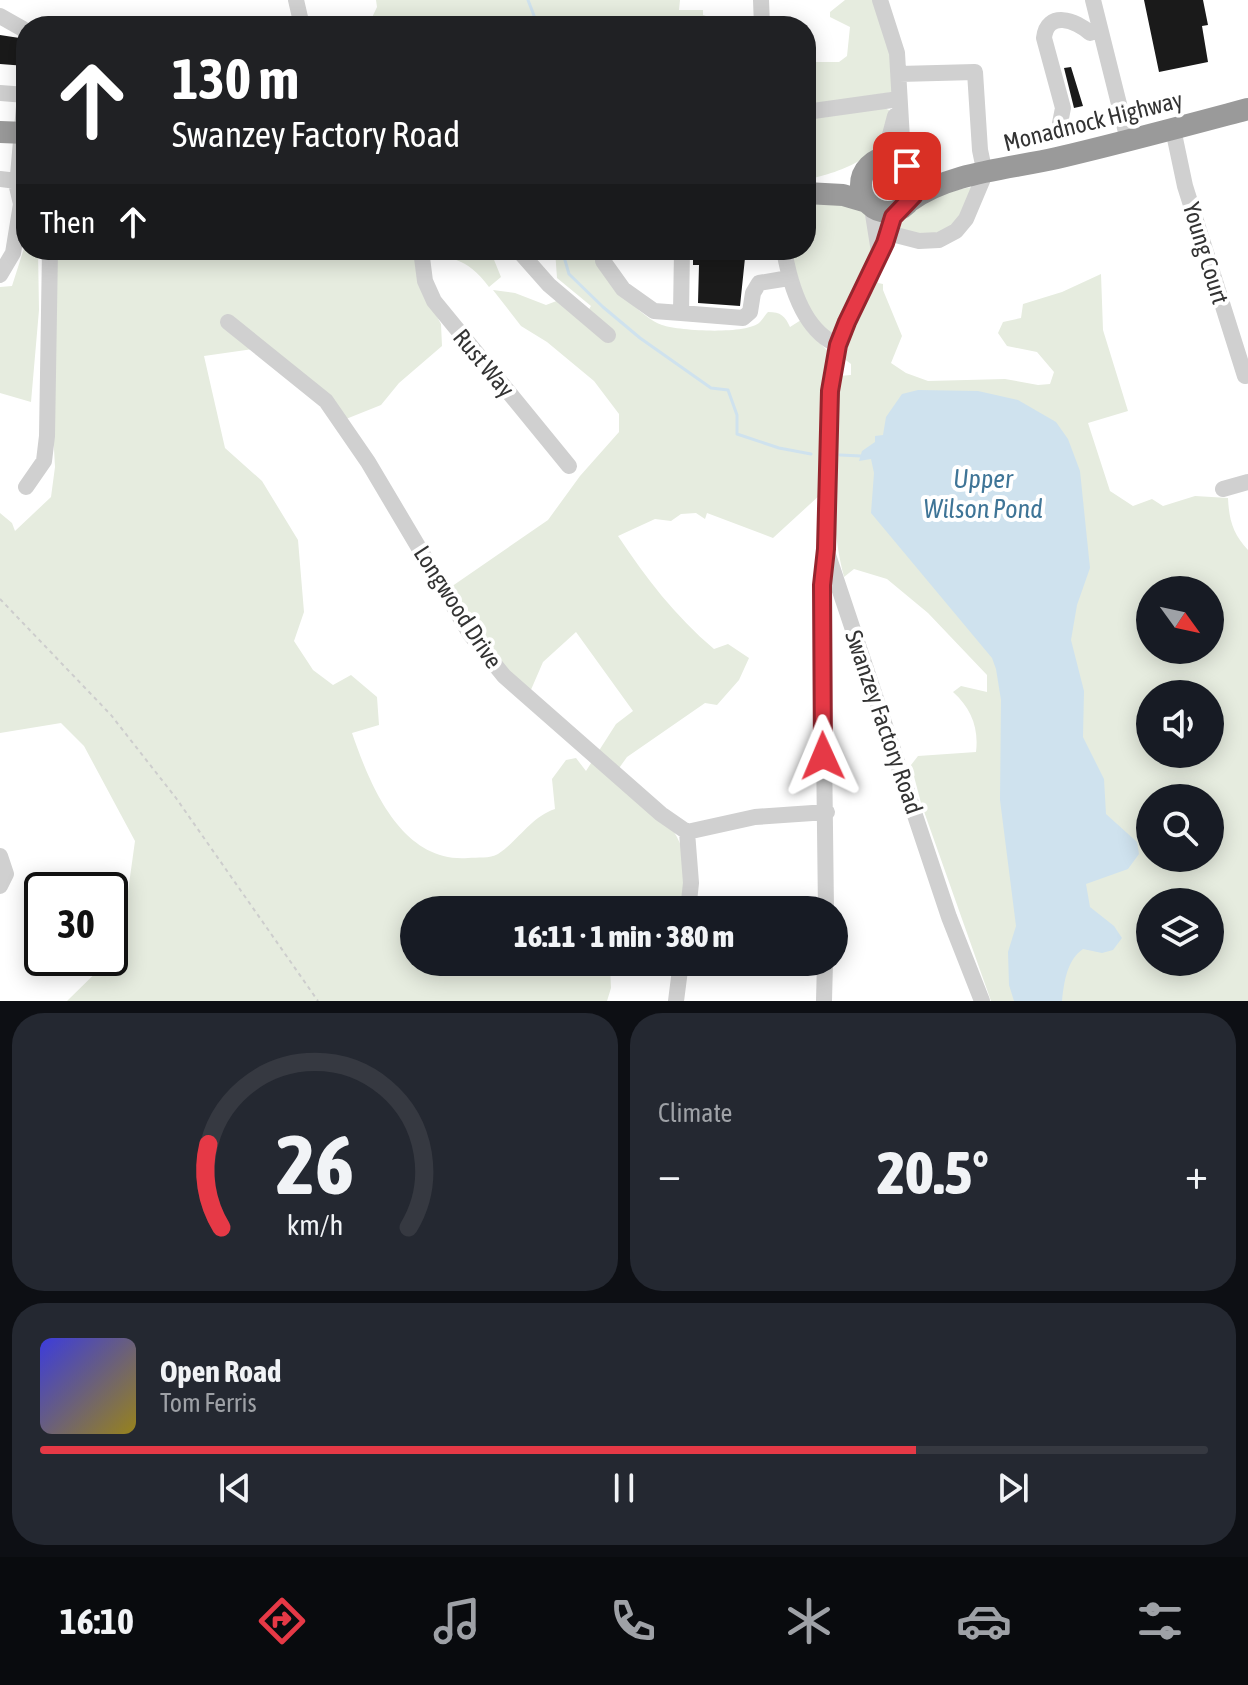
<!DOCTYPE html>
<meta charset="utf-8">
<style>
body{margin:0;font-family:"Asap Condensed",sans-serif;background:#242831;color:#f1f3f6;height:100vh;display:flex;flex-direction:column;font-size:30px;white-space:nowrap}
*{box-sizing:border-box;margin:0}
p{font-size:26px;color:#9ea1a6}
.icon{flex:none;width:44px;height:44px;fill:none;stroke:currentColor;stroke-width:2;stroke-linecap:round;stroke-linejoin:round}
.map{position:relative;height:1001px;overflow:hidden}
.side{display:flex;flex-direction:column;gap:12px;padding:12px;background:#0d0f14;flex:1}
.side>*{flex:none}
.guide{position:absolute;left:16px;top:16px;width:800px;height:244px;border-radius:32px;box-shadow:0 4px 20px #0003;background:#202124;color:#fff;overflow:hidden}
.needle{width:52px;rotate:123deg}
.buttons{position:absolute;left:1136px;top:576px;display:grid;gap:16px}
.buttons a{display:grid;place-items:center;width:88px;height:88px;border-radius:50%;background:#171b24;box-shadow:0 4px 20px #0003;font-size:40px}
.speed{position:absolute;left:24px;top:872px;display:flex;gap:16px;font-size:40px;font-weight:700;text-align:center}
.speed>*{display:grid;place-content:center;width:104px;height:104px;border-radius:50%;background:#171b24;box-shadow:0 4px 20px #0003;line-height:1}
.speed .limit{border:4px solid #111;border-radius:12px;background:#fff;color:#111}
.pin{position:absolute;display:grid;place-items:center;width:68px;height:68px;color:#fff;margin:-34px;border-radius:16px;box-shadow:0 4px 12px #0006}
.me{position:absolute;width:88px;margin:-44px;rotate:359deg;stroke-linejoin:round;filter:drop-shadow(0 0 6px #0008)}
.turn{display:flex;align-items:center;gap:28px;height:168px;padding:0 24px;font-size:36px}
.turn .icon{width:104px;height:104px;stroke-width:2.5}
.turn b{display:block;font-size:56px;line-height:68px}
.then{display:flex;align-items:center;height:76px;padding:0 24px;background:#0003;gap:16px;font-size:30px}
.big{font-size:60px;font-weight:800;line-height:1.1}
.side .tile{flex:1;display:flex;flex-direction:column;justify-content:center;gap:12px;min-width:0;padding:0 28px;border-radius:32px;background:#242831}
.side .dial{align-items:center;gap:0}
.dial svg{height:208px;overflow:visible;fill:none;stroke:#363941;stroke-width:7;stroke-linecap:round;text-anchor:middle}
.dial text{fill:#f1f3f6;stroke:none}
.song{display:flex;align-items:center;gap:24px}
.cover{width:96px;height:96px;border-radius:12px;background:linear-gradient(135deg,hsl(240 70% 55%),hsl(50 70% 35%))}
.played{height:8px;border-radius:4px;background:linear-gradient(90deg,#e63946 75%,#363941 75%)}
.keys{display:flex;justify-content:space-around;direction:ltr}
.heat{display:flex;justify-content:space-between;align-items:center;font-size:44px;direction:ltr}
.side .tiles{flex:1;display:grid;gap:12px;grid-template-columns:1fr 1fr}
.tile:last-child{grid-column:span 2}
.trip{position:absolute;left:400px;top:896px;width:448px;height:80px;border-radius:40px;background:#171b24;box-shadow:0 4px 20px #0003;font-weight:800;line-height:80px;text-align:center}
.tabs{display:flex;height:128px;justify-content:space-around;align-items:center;background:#090b0e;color:#9ea1a6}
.tabs .icon{width:56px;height:56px}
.tabs .active{color:#e63946}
.tabs b{font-size:36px;color:#f1f3f6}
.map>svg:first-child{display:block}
.green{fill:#e6ecdf;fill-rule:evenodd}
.water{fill:#cfe2ee}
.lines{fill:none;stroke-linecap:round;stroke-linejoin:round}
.stream{stroke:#cfe2ee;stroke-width:3}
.building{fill:#1a1a1a}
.path{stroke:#cdcdcd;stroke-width:2;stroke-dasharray:4 4;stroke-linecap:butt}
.minor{stroke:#d0d0d0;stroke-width:16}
.highway{stroke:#9a9a9a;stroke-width:22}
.route-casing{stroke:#96252e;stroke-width:20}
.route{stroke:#e63946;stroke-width:14}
.labels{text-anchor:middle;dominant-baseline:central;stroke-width:8;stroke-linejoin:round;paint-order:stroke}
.street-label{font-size:24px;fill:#333;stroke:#fff}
.water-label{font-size:26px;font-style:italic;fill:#3f7597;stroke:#fff}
</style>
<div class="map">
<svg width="1248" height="1001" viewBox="0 0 1248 1001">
<rect width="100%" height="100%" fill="#fff"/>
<!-- green -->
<path class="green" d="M376,0H680L679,10H703V15L709,17L708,26H368L377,7Z
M845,0H873L893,65V92L806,106V62H839L847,56L850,27L830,17V12Z
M884,108L889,110C890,156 844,171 806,180V117Z
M972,187C961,230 940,241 898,230L897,222C919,198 941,193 972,187Z
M806,203L863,205L873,235L871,251L862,274L832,333H827L807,306L789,250H806Z
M26,242V250H38L39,310L31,402L0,393V287L12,286Z
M57,250H167L177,255L186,250H490L501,277L489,287C466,256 450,257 414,254L418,282L441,324L442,346L399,383L381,405L346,419L253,349L204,356L225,448L262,481L298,540L304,612L294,641L313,670L333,685L351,675L377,697L379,725L352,733C370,785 401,863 468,858C477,857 490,859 498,854C519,840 531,817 555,809L552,779L566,760L576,758L586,771L616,724L633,711L576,632L543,662L530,692L489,651L448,589L548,520L580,476L619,432V414L594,381L547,342L521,326L493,290L515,293L546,305L567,297L588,311L591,306L557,278L555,250H590C596,270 642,319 662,325C680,331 747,335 760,322C763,319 765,315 768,312C781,312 785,316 790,327L801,320L808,332L828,351L821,494L773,538L707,513L705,519L696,513L681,514L671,521L655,519L618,536C646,578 675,616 714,649L728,644L749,658L739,680L717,705L705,703L627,757L612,778C669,822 696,831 680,910H414V962H621L610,966L611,988L607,1001H67L120,949L135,841L84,746L61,723L0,733V513L12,523L15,531L51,497L55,467L53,431Z
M1101,274L1103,330L1128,411L1088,423L1110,491L1133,506L1152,499L1163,506L1195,496L1228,498C1229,520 1233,534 1248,550V1001H991L921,803L911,765L918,756L976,752C979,728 971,708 953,692L961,686L987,692V675L928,613L887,579L854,569L844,577C827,512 834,442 839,376L851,375V364L843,358L846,342L879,275L878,283L883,284V290L902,336L891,363L906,373L928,381L1005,379L1038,385L1050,384L1054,372L1037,352L1007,346L998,333L1003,322L1021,318L1023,304L1062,292ZM1150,590H1210V650H1150ZM1150,694H1210V754H1150ZM1150,798H1210V858H1150ZM1150,902H1210V962H1150Z"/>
<!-- water -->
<path class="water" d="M918,390L978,391L1018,400L1056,422L1068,439L1080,471L1090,568L1077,605L1071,640L1084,691L1083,737L1104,779L1106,814L1137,842L1139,854L1128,869L1086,884L1090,907L1114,926L1122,938L1113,950L1102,953L1083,949C1067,960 1064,982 1062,1001H1014L1009,985L1008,952L1016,926L1000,800L1001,700L996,669L992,658L871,513L874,473L871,459L859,461L862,451L875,442V436L883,435L886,417L902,394Z"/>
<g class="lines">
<!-- stream -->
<path class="stream" d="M528,0L538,26
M562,250L569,274L603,307L640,338L711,388L728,390L737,415V434L779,448L811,454
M840,455L861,456"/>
</g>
<!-- building -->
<path class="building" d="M1144,0H1203L1208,25L1202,26L1208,62L1159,72Z
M0,35L26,39V66L0,64Z
M1071,67L1083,106L1074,108L1064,68Z
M693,250H768V259L745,258L740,306L698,303L699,265H693Z"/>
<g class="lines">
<!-- path -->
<path class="path" d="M0,599L111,715L176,798L318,1001"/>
<!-- minor -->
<path class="minor" d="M296,0L302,26
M761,0L762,26
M880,0L897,53L902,139L907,166
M1093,0L1128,140
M0,16L23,29
M0,93L26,95
M806,112L899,99
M1060,123L1063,108L1044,38C1047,10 1076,20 1090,33
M1173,129L1185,186L1245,376
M879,160L887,146L895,116
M0,179L17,181
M872,208L879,252
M898,211L838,345L830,391L826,549L949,917L982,1001
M888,233L919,241L939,240L956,231L966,219L985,174L980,150L975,72L899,74
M421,250L425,281L434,301L569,466
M518,250L549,285L608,335
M784,250C790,284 803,331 838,345
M603,261L623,289L654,311L681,313L682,250
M0,275L13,253L21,204L17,187L25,95
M681,313L743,318L750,312L753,293L759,283L789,278
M228,322L326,401L368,462L470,634L504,676L661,814L687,832L755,817L827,812
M26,487L44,461L47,436L50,250
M1223,489L1248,482
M825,558L822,585L826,910
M687,832L691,883L688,910
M0,856L6,874L0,886
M676,1001L681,962
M824,1001L825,962"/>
<!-- highway -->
<path class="highway" d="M0,132L26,133
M861 185a27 27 0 1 1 54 0a27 27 0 1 1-54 0Z
M806,193L843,195L867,202
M910,201C950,172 1009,169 1057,158C1121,143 1184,126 1248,109"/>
</g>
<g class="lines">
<!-- route casing -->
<g class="route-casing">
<path id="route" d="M823,756L822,585L826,549L830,391L838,345L847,322L885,243L893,217L914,195L915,180L907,166"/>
</g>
<!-- route -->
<use href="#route" class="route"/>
</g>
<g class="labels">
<!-- street labels -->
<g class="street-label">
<text transform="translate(1093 121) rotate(-14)">Monadnock Highway</text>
<text transform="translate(1206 253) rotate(73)">Young Court</text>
<text transform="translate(484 363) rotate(50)">Rust Way</text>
<text transform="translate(458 607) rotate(57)">Longwood Drive</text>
<text transform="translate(884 722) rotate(71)">Swanzey Factory Road</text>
</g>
<!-- water labels -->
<g class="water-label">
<text x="983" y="479">Upper<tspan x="983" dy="30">Wilson Pond</tspan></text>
</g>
</g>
</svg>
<div class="buttons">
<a><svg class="needle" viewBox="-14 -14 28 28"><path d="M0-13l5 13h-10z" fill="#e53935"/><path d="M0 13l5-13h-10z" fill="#9ea1a6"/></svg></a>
<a><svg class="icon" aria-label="sound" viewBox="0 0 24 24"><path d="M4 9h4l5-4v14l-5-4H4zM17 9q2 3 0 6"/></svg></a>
<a><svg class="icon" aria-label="search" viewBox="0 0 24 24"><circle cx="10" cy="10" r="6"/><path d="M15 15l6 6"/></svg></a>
<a><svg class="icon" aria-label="layers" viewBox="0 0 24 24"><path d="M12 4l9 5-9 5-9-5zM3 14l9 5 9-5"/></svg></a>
</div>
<div class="speed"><div class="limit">30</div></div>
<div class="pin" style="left:907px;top:166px;background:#d93025"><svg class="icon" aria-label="arrive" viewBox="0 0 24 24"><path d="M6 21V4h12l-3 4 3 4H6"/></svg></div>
<svg class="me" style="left:823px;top:756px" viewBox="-20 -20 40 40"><path d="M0-17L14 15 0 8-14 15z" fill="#e63946" stroke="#fff" stroke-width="4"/></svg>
<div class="trip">16:11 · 1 min · 380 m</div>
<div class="guide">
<div class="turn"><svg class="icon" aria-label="ahead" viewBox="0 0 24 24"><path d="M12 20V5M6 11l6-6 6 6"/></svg><div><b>130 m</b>Swanzey Factory Road</div></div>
<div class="then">Then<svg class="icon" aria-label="ahead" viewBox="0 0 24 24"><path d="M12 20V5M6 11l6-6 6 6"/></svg></div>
</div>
</div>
<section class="side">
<div class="tiles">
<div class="tile dial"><svg viewBox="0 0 100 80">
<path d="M14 69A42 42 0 1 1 86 69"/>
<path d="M14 69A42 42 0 0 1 9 37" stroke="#e63946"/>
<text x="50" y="56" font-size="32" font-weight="700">26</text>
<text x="50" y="72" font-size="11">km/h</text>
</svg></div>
<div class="tile"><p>Climate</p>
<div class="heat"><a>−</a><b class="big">20.5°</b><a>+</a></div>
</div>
<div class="tile">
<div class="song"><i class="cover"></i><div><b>Open Road</b><p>Tom Ferris</p></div></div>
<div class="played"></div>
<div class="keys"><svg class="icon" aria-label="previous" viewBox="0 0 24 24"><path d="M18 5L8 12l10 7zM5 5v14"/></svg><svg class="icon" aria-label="pause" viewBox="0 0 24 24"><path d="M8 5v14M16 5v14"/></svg><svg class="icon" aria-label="next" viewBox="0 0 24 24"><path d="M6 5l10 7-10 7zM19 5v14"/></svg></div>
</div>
</div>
</section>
<nav class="tabs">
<b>16:10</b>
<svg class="icon active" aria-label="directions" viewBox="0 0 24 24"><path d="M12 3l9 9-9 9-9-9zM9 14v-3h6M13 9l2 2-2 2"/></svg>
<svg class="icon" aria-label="music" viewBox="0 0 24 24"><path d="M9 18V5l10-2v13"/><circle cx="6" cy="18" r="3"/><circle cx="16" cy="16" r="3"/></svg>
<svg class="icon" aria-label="phone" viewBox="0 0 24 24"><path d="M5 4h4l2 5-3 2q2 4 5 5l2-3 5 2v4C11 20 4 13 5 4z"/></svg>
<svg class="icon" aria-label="climate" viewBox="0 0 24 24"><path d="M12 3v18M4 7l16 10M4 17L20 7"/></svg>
<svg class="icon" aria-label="car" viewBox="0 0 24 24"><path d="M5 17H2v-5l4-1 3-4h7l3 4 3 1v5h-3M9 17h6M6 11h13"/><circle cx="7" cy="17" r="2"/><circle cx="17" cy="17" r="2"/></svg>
<svg class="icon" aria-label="filters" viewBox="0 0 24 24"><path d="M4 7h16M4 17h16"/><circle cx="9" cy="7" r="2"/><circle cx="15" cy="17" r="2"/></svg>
</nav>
